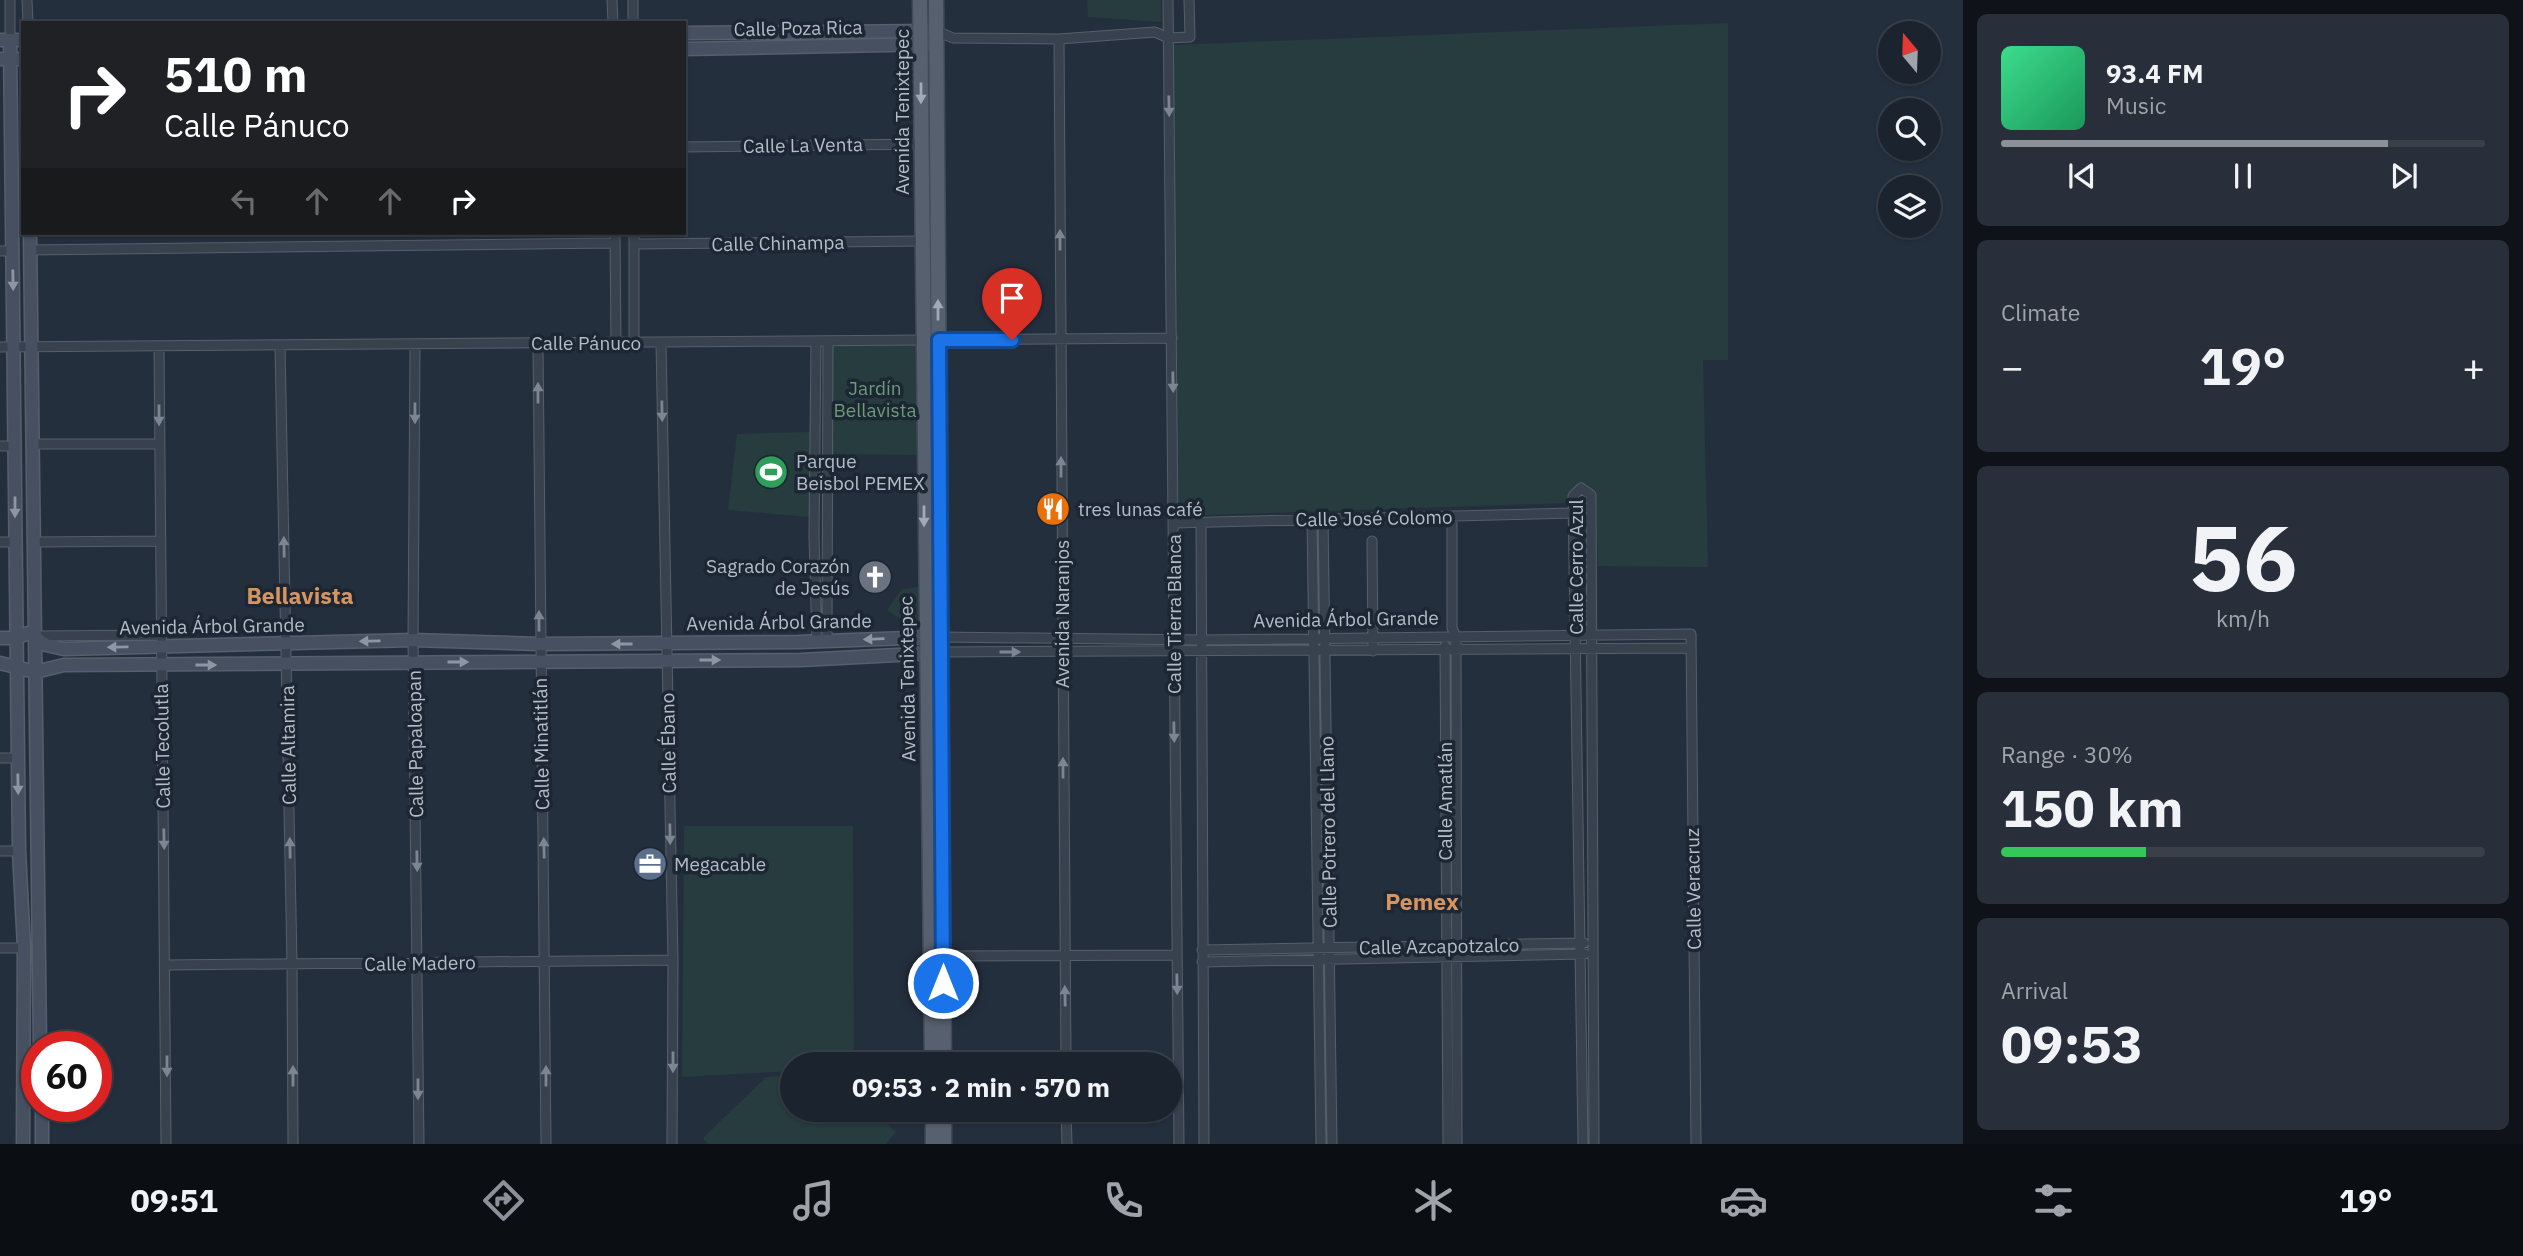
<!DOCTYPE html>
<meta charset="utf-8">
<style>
body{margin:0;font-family:"IBM Plex Sans",sans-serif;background:#282f3a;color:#f1f3f6;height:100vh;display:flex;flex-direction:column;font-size:26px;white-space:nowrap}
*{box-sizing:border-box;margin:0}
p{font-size:23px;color:#a0a4aa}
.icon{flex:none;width:38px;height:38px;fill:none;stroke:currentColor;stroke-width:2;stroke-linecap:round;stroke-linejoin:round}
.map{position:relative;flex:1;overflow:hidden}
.sheet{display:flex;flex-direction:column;gap:14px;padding:14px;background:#0f1319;width:560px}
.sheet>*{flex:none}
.guide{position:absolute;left:21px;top:21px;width:665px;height:214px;border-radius:0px;box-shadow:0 2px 5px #0004,0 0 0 2px #39404a;background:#202124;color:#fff;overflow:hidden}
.needle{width:46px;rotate:341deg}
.tools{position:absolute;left:1878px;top:21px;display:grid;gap:14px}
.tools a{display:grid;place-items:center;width:63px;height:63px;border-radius:50%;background:#1b232e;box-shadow:0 2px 5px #0004,0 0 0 2px #39404a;font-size:35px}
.speed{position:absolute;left:21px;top:1031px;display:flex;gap:14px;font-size:35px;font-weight:700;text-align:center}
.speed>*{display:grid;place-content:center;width:91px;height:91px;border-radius:50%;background:#1b232e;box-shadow:0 2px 5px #0004,0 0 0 2px #39404a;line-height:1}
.speed .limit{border:10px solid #d22;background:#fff;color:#111}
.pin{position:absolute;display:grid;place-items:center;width:60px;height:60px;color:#fff;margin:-72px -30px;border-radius:50% 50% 50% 0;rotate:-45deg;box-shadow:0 0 7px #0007}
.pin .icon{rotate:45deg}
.me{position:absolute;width:77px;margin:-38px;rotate:0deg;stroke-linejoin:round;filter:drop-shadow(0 0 5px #0008)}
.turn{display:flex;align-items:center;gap:24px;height:147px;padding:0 28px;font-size:32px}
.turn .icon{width:91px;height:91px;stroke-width:2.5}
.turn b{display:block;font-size:49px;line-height:60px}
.lanes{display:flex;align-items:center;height:66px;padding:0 28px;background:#0003;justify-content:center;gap:35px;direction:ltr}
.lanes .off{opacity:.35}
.big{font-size:52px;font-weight:700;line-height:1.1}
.sheet .tile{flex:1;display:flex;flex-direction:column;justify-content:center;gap:10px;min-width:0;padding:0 24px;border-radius:10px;background:#282f3a}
.sheet .dial{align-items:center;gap:0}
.dial b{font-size:91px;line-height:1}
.song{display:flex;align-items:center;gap:21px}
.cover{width:84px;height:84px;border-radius:10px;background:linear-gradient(135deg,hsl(150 70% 55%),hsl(150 70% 35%))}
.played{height:7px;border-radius:4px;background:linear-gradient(90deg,#8c9099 80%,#39404a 80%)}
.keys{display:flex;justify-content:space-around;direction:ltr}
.heat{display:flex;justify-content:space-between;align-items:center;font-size:38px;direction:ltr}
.charge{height:10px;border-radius:5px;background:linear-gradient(90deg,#34c759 30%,#39404a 0)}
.trip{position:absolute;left:780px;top:1052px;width:402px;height:70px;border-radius:35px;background:#1b232e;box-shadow:0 2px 5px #0004,0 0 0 2px #39404a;font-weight:700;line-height:70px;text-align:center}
.tab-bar{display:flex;height:112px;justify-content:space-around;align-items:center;background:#0b0e12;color:#a0a4aa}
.tab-bar .icon{width:49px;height:49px}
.tab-bar .selected{color:#8c9099}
.tab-bar b{font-size:32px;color:#f1f3f6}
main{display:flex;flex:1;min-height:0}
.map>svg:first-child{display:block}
.green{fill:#263c3f}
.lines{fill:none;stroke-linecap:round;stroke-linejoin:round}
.street-casing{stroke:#565f6c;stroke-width:11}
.secondary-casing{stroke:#565f6c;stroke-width:15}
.primary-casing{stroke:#414a57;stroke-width:17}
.street{stroke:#38414e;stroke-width:9}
.secondary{stroke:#465061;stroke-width:12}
.primary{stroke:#56606e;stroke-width:14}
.oneway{fill:#a1aab7}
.oneway2{fill:#7c8592}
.oneway3{fill:#8e96a5}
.route-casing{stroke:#114b97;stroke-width:18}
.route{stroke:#1a73e8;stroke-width:12}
.labels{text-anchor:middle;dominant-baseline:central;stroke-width:7;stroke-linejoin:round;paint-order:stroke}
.street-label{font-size:19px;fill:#b4bcc9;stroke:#1d2633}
.park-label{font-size:19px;fill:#6b9a76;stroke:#1d2633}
.poi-label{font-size:19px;fill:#b4bcc9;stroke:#1d2633;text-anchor:start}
.quarter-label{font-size:23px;font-weight:bold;fill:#d59563;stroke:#1d2633}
</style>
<main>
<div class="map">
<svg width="1963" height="1144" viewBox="0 0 1963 1144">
<rect width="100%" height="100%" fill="#242f3e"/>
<!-- green -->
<path class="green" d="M1087,0H1161V22L1088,17Z
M1728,23V360H1703L1708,567L1598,566L1596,502L1179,516L1173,45Z
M919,343L918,455L832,454L829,344Z
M810,432V517L728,510L737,434Z
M918,587L919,632L887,610L902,589Z
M684,826H853L854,1064H793V1071L682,1077Z
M793,1075V1110H871L896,1132L886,1144H708L703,1138L766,1077Z"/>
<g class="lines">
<!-- street casing -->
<g class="street-casing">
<path id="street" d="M10,0V40
M27,0L28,23
M612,0L613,23
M633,0V23
M1168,0L1179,1144
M936,31L953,38L1059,39L1155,32L1168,38L1190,37L1189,0
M1059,39L1066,1064
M684,147L921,144
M615,233L616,343
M634,233V343
M634,244L922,241
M30,250L615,243
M0,251H12
M816,341L814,537L817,642
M661,343L673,960L672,1144
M538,344L546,1144
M415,345L413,640L419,1144
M280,346L292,964L293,1144
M0,347L1172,338
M159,347L166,1144
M32,444H159
M0,446H15
M1452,516V628L1456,637L1457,1144
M1312,519L1321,1144
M1323,519L1332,1144
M1201,522L1204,1144
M1175,523L1573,513
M1372,541L1373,651
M0,542H15
M33,542L159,541
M34,636L160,635
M942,637L1201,640L1691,634L1696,1144
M827,641L828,341
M1445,646L1448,1144
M942,652L1691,648
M0,758H18
M0,851H19
M0,948H24
M1202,950L1584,943
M940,956L1176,955
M1202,962L1585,954
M167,965L673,960
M1066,1110L1067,1144
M1583,1144L1573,496L1581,488L1591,495L1594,1144"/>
</g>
<!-- secondary casing -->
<g class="secondary-casing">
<path id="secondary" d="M684,33L936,31
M0,40H23
M10,40L19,851L24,948L23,1144
M684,49L936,44
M0,59H23
M30,233L40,1046
M0,638H16L28,633L46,645L64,649L413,640L539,644L799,642L935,637
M0,663L35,672L64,665L801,660L935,653
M42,1144V1106"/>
</g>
<!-- primary casing -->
<g class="primary-casing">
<path id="primary" d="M920,0L932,1064
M936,0L944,1064
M933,1110V1144
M944,1110V1144"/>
</g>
<!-- street -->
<use href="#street" class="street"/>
<!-- secondary -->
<use href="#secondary" class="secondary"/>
<!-- primary -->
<use href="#primary" class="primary"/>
</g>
<!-- one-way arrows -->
<defs><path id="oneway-solid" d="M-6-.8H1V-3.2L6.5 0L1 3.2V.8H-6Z" transform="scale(1.75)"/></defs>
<g class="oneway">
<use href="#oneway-solid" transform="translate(921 93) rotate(90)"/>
<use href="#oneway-solid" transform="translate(938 310) rotate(-90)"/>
<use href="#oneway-solid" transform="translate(924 516) rotate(90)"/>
</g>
<g class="oneway2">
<use href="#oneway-solid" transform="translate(1169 106) rotate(89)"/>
<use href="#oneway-solid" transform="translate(1060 240) rotate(-90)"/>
<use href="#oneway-solid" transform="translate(1173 382) rotate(89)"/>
<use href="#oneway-solid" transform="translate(538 393) rotate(-90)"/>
<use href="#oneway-solid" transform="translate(662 411) rotate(89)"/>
<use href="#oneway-solid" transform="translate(415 413) rotate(90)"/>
<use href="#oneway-solid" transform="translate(159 415) rotate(90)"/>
<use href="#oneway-solid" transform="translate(1061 467) rotate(-90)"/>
<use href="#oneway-solid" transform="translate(284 547) rotate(-91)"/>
<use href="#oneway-solid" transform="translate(539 621) rotate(-90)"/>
<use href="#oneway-solid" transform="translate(1010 652)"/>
<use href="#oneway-solid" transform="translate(1174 732) rotate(89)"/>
<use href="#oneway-solid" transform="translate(1063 768) rotate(-90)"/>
<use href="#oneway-solid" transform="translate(670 834) rotate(89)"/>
<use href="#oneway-solid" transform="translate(164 839) rotate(89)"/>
<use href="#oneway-solid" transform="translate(290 848) rotate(-91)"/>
<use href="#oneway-solid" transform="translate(544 848) rotate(-91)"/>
<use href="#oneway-solid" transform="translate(417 861) rotate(89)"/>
<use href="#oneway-solid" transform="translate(1177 984) rotate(89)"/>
<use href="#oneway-solid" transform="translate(1065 996) rotate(-91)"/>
<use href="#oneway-solid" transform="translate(673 1062) rotate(90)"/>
<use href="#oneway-solid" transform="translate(167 1066) rotate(90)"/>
<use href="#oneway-solid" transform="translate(293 1076) rotate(-90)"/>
<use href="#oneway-solid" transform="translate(546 1076) rotate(-90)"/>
<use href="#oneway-solid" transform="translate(418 1089) rotate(90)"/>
</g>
<g class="oneway3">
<use href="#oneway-solid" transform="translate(13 280) rotate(89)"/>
<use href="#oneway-solid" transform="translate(15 507) rotate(90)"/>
<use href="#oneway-solid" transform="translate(874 639) rotate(178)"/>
<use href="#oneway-solid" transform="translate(370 641) rotate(179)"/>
<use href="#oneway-solid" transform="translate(622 644) rotate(180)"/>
<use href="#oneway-solid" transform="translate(118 647) rotate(179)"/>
<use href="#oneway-solid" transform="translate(710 660)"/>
<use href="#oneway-solid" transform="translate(458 662)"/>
<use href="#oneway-solid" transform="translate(206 665)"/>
<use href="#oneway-solid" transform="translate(18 784) rotate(89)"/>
</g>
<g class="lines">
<!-- route casing -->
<g class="route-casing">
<path id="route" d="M943,983L939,340H1012"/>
</g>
<!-- route -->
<use href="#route" class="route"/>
</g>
<!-- icons -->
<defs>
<g id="stadium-disc" transform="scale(1.75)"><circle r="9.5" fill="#2e9e5b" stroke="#1d2633"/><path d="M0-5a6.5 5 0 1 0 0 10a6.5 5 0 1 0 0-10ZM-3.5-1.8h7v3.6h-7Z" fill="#fff"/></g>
<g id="restaurant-disc" transform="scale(1.75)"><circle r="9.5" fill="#e8710a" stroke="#1d2633"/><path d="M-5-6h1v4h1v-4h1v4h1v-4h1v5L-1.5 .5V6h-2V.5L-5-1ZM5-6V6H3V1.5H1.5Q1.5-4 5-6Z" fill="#fff"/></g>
<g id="church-disc" transform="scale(1.75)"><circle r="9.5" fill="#6b7280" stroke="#1d2633"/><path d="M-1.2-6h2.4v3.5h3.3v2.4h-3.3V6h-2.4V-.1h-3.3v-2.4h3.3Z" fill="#fff"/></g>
<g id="office-disc" transform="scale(1.75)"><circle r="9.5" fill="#5c6f8a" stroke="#1d2633"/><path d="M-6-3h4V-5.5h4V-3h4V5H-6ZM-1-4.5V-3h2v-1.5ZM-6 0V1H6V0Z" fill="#fff"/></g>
</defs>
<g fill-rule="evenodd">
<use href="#stadium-disc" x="771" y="472"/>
<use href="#restaurant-disc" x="1053" y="509"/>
<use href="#church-disc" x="875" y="577"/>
<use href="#office-disc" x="650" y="864"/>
</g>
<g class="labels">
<!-- street labels -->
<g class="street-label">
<text transform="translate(798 28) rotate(-1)">Calle Poza Rica</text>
<text transform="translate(902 112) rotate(-90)">Avenida Tenixtepec</text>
<text transform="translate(803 145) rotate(-1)">Calle La Venta</text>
<text transform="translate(778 243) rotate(-1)">Calle Chinampa</text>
<text x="586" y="343">Calle Pánuco</text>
<text transform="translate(1374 518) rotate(-1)">Calle José Colomo</text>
<text transform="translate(1576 567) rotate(-90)">Calle Cerro Azul</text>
<text transform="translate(1062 614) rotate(-90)">Avenida Naranjos</text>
<text transform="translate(1174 614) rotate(-90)">Calle Tierra Blanca</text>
<text transform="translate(1346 619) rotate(-1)">Avenida Árbol Grande</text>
<text transform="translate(779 622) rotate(-1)">Avenida Árbol Grande</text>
<text transform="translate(212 626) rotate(-1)">Avenida Árbol Grande</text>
<text transform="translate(907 679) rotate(-91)">Avenida Tenixtepec</text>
<text transform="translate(668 743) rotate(-91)">Calle Ébano</text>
<text transform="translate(415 744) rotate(-91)">Calle Papaloapan</text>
<text transform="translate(541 744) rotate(-91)">Calle Minatitlán</text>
<text transform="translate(288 745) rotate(-91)">Calle Altamira</text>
<text transform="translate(162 746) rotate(-91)">Calle Tecolutla</text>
<text transform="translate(1445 801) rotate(-90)">Calle Amatlán</text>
<text transform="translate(1328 832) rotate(-91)">Calle Potrero del Llano</text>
<text transform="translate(1693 889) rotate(-91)">Calle Veracruz</text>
<text transform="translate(1439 946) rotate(-1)">Calle Azcapotzalco</text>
<text transform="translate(420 963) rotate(-1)">Calle Madero</text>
</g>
<!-- park labels -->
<g class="park-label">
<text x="875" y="388">Jardín<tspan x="875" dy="22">Bellavista</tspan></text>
</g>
<!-- poi labels -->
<g class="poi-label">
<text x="796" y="461">Parque<tspan x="796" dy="22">Beisbol PEMEX</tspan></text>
<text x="1078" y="509">tres lunas café</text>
<text x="850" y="566" text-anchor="end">Sagrado Corazón<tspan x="850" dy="22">de Jesús</tspan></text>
<text x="674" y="864">Megacable</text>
</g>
<!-- quarter labels -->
<g class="quarter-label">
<text x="300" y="595">Bellavista</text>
<text x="1422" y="901">Pemex</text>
</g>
</g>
</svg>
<div class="tools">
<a><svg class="needle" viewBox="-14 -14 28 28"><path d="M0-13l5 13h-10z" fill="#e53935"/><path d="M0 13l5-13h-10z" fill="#a0a4aa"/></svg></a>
<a><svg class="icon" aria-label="search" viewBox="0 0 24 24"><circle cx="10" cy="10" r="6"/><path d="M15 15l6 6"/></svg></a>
<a><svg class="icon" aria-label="layers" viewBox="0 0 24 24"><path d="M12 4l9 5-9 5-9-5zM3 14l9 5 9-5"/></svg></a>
</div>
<div class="speed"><div class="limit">60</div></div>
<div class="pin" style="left:1012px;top:340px;background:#d93025"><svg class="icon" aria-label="arrive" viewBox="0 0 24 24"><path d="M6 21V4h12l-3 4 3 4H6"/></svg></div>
<svg class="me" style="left:943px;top:983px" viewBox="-20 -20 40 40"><circle r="17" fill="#1a73e8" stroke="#fff" stroke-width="3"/><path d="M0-11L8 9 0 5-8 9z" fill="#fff"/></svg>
<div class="trip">09:53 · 2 min · 570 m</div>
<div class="guide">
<div class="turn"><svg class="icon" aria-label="right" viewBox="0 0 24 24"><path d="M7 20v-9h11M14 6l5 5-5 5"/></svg><div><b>510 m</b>Calle Pánuco</div></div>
<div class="lanes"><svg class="icon off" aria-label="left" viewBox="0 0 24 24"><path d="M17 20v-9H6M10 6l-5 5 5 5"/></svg><svg class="icon off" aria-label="ahead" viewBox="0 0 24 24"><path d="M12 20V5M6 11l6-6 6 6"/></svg><svg class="icon off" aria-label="ahead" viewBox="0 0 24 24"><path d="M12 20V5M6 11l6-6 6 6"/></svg><svg class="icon" aria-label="right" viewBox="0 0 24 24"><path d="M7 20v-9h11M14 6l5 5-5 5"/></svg></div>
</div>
</div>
<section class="sheet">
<div class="tile">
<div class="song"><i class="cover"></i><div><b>93.4 FM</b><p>Music</p></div></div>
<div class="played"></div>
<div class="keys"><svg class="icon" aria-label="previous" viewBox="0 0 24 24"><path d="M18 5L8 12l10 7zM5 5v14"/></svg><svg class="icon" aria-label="pause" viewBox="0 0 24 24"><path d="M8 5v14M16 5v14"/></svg><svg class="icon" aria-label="next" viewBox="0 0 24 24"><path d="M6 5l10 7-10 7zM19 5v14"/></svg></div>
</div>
<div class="tile"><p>Climate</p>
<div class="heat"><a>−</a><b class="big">19°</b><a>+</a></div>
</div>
<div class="tile dial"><b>56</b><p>km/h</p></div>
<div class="tile"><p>Range · 30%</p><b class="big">150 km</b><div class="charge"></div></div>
<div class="tile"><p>Arrival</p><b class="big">09:53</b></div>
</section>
</main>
<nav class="tab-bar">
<b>09:51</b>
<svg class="icon selected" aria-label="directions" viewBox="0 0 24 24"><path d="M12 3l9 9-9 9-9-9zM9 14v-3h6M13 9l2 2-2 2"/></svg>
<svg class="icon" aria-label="music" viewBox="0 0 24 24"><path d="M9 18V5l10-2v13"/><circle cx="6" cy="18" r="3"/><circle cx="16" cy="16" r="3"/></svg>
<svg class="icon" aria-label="phone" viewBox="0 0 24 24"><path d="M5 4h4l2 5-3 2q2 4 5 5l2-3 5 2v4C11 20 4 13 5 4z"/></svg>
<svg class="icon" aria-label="climate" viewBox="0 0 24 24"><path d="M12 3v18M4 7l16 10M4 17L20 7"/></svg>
<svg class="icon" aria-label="car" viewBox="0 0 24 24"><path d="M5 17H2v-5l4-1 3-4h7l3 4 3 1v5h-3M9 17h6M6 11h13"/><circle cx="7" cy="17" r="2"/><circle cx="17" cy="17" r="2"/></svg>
<svg class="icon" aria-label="filters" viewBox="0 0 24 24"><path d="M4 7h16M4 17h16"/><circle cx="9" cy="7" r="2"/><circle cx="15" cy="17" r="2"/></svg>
<b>19°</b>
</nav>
